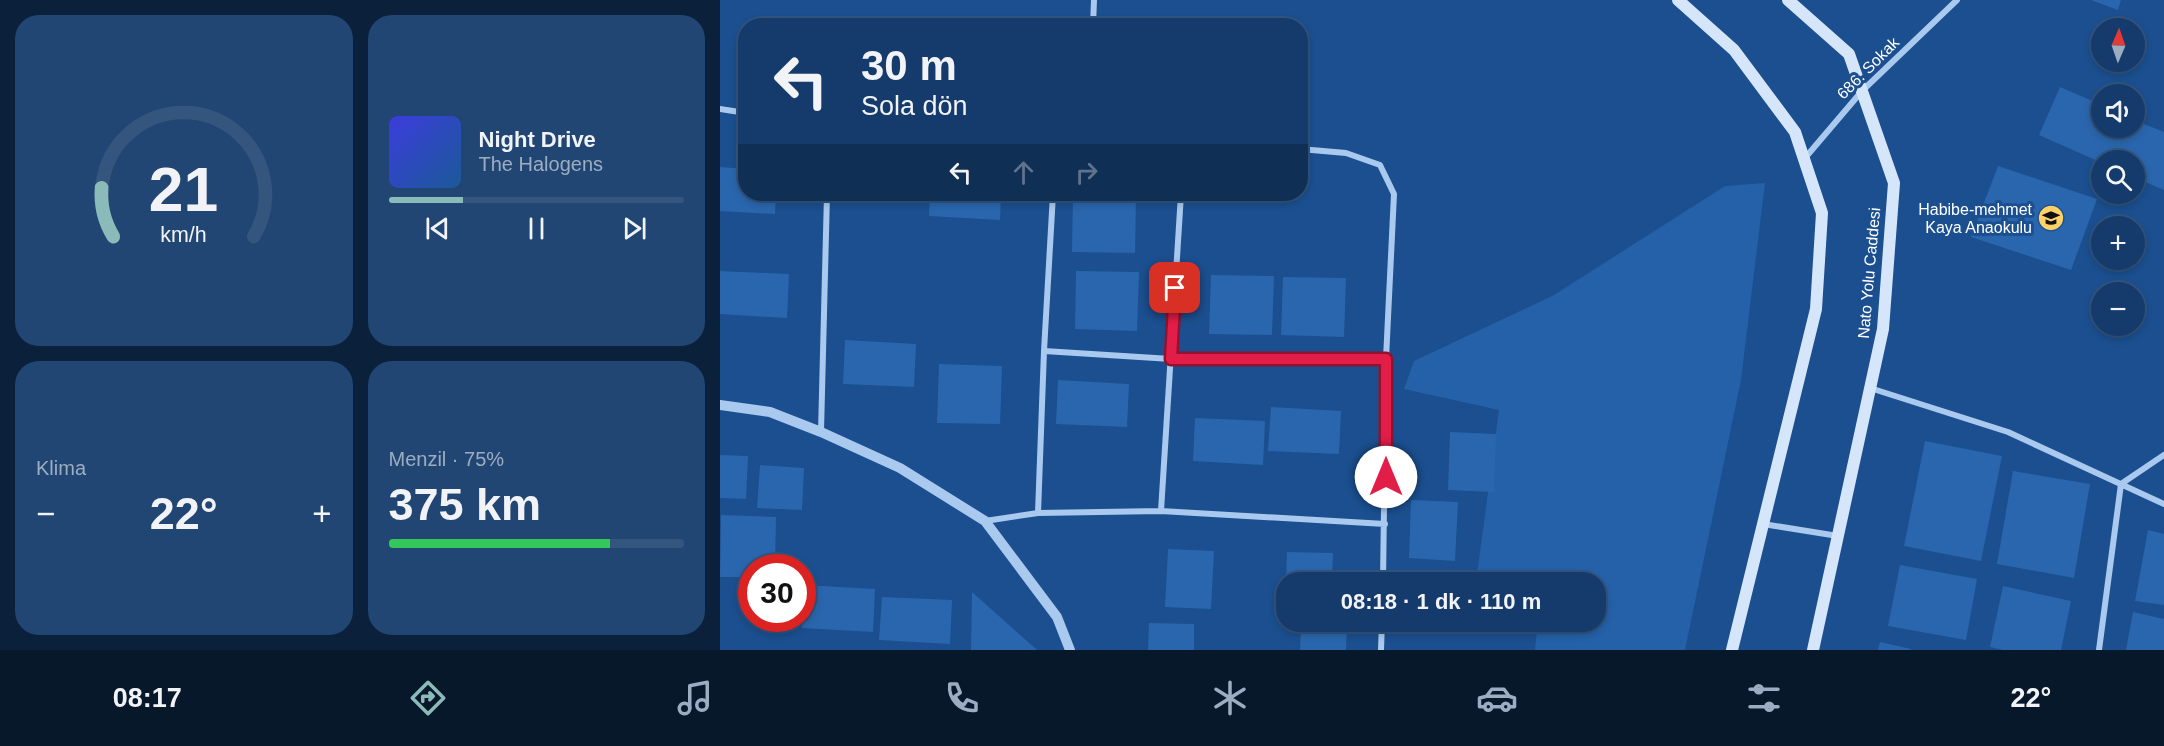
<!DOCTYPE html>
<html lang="tr">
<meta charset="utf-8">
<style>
body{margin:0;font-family:Helvetica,sans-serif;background:#214673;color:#f1f3f6;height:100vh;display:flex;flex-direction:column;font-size:22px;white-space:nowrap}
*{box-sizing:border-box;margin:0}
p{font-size:20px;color:#9dadc1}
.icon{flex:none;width:33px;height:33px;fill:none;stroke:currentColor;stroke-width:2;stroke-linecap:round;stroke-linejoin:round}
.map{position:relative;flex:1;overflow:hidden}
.drawer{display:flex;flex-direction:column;gap:15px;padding:15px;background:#0b203b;width:720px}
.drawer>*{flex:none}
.guide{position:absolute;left:18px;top:18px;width:570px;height:183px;border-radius:24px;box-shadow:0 3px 9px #0003,0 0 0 2px #33557e;background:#143b6b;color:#f1f3f6;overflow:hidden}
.needle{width:39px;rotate:2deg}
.controls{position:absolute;left:1371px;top:18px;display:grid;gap:12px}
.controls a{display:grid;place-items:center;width:54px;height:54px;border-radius:50%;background:#143b6b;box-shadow:0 3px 9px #0003,0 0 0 2px #33557e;font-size:30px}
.speed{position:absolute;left:18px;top:554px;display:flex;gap:12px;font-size:30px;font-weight:700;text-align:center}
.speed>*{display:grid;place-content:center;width:78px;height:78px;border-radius:50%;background:#143b6b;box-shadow:0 3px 9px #0003,0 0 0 2px #33557e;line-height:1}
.speed .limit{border:9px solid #d22;background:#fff;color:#111}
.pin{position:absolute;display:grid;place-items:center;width:51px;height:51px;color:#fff;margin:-26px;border-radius:12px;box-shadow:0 3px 9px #0006}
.me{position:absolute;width:66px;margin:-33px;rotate:0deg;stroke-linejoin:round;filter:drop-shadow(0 0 4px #0008)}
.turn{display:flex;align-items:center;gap:21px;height:126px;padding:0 24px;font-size:27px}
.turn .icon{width:78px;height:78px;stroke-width:2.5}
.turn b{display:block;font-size:42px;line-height:51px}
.lanes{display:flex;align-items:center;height:57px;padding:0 24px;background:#0003;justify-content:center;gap:30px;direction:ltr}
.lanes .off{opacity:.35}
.big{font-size:45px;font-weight:600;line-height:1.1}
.drawer .widget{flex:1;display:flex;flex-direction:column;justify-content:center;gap:9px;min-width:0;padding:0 21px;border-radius:24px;background:#214673}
.drawer .dial{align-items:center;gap:0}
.dial svg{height:156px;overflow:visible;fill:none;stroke:#33557e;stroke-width:7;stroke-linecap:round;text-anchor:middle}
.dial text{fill:#f1f3f6;stroke:none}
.song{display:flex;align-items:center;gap:18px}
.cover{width:72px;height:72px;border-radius:9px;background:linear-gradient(135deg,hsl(240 70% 55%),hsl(210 70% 35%))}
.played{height:6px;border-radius:3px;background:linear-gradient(90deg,#8bbbb9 25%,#33557e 25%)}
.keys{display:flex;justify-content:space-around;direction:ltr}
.heat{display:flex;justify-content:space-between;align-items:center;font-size:33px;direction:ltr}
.charge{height:9px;border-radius:4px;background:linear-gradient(90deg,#34c759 75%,#33557e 0)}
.drawer .tiles{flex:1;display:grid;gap:15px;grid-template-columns:repeat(2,1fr)}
.trip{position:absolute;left:556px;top:572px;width:330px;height:60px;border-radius:24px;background:#143b6b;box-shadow:0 3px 9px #0003,0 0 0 2px #33557e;font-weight:600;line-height:60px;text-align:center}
.menu{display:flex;height:96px;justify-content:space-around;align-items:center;background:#08182b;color:#9dadc1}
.menu .icon{width:42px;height:42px}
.menu .active{color:#8bbbb9}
.menu b{font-size:27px;color:#f1f3f6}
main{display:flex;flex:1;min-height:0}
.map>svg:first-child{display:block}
.green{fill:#2461a8}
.building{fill:#2a66ad}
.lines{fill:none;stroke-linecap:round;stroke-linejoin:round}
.minor{stroke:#a9c9ee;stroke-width:6}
.tertiary{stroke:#a9c9ee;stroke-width:10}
.secondary{stroke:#d6e6fa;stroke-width:12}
.route-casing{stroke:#92132f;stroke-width:15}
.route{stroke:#e11d48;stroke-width:10}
.labels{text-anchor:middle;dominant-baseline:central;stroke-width:6;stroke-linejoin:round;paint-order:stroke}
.street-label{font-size:16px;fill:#fff;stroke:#1b4f8f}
.poi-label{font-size:16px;fill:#fff;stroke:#1b4f8f;text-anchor:end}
</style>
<main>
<section class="drawer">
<div class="tiles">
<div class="widget dial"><svg viewBox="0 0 100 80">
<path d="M14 69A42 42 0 1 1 86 69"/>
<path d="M14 69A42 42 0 0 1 8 44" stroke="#8bbbb9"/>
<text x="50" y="56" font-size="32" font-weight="700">21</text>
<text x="50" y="72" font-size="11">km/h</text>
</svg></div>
<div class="widget">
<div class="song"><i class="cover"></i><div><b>Night Drive</b><p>The Halogens</p></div></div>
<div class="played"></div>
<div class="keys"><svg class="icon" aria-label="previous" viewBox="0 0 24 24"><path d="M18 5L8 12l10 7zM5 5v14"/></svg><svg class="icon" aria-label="pause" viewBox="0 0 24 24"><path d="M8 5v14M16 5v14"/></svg><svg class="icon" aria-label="next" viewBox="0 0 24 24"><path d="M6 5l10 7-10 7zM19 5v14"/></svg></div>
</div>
<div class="widget"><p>Klima</p>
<div class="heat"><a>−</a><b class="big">22°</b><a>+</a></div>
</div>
<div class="widget"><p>Menzil · 75%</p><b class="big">375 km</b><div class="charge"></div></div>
</div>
</section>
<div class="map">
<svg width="1444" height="650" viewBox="0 0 1444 650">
<rect width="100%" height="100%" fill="#1b4f8f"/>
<!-- green -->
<path class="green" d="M1045,183L1021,380L965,650H815L818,621H876V582H756L779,410L684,389L694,361L834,295L1005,186Z"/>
<!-- building -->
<path class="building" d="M1371,0H1401L1398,10Z
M1340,87L1382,105V128H1414V120L1444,132V190L1414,177V160H1382V163L1319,135Z
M1278,166L1377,199L1351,270L1251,237Z
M0,167L26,169V194H56L55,214L0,211Z
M210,194H281L280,220L209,216Z
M353,194L416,195L415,253L352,252Z
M0,271L69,274L67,318L0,314Z
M356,271L419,272L417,331L355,329Z
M491,275L554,276L552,335L489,334Z
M563,277L626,278L624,337L561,335Z
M125,340L196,344L194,387L123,384Z
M219,364L282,366L280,424L217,423Z
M338,380L409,384L407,427L336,424Z
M551,407L621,411L619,454L548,451Z
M475,418L545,421L543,465L473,461Z
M730,432L776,434L774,492L728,490Z
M1205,441L1282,456L1261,561L1184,546Z
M0,455L28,456L26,499L0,498Z
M40,465L84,468L82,510L37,508Z
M1293,471L1370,484L1354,578L1277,564Z
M691,500L738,502L735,561L689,558Z
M1,515L56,517L55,567H32V577H0Z
M1428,530L1444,534V605L1415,601Z
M448,549L494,551L491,609L445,607Z
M567,552L613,553L612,582H566Z
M1180,565L1257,579L1246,640L1168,626Z
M84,585L155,589L153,632L82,628Z
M1283,586L1351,601L1341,650H1283L1270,647Z
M252,592L317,650H251Z
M162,597L232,600L230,644L159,640Z
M1413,612L1444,619V650H1406Z
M581,622L627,623L626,650H580Z
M429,623L474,624V650H428Z
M1160,642L1191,649V650H1158Z"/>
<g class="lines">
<!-- minor -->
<path class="minor" d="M373,26L374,0
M0,109L26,113
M580,149L626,153L660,165L674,194L666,359L663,582
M1085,158L1142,91L1237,0
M324,351L451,359H666
M1150,388L1288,432L1444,504
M101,432L107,194
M441,511L461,194
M318,513L324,351L333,194
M265,521L318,513L441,511L665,524
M1043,524L1118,536
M661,650L662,621
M1379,650L1401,484L1444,455"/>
<!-- tertiary -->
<path class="tertiary" d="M0,405L50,412L101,432L180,468L265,521L337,617L350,650"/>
<!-- secondary -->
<path class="secondary" d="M958,0L1014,50L1075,132L1102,213L1096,309L1012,650
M1068,0L1129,54L1174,183L1163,329L1093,650"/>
</g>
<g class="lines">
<!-- route casing -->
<g class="route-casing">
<path id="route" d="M455,288L451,359H666V477"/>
</g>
<!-- route -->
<use href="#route" class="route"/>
</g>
<!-- icons -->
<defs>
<g id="school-disc" transform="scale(1.35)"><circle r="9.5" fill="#ffd166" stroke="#1b4f8f"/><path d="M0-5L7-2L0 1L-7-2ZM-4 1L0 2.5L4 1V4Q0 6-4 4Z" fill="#111"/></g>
</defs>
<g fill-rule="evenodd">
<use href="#school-disc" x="1331" y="218"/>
</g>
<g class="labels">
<!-- street labels -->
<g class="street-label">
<text transform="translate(1148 68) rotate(-45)">686. Sokak</text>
<text transform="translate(1149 273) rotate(-85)">Nato Yolu Caddesi</text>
</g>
<!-- poi labels -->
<g class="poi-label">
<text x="1312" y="209">Habibe-mehmet<tspan x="1312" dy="18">Kaya Anaokulu</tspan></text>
</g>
</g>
</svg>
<div class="controls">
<a><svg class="needle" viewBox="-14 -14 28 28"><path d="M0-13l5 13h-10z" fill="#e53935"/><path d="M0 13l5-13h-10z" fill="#9dadc1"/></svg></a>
<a><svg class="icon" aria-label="sound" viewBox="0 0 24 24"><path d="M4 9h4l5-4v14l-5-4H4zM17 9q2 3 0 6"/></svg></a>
<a><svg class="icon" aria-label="search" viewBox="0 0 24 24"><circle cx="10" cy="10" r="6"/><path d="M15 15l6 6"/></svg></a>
<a>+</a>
<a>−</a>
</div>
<div class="speed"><div class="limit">30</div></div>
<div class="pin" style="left:455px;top:288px;background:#d93025"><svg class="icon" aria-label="arrive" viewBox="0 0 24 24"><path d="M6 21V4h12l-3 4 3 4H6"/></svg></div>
<svg class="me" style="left:666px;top:477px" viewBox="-20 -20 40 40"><circle r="19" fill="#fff"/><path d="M0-13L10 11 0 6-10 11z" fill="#e11d48"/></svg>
<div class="trip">08:18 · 1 dk · 110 m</div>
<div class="guide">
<div class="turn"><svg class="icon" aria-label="left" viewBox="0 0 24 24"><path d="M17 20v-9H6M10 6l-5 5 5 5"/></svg><div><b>30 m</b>Sola dön</div></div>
<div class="lanes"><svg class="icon" aria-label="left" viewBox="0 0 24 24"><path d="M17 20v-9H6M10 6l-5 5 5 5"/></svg><svg class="icon off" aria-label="ahead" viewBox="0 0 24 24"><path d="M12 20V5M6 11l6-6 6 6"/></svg><svg class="icon off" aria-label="right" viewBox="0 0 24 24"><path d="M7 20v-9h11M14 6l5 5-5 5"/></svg></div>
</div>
</div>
</main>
<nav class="menu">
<b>08:17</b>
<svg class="icon active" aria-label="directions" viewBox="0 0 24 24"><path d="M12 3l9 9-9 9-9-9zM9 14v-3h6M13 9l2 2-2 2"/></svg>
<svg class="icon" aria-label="music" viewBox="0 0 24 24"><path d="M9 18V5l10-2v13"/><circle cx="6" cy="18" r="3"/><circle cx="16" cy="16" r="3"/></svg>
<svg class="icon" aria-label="phone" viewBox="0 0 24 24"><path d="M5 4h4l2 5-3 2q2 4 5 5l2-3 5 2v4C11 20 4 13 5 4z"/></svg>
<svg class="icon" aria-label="climate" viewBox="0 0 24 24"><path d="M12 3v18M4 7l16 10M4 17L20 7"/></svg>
<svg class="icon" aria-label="car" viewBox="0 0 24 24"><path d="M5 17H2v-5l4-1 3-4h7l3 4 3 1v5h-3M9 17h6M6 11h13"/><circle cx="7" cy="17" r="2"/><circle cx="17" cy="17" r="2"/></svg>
<svg class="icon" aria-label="filters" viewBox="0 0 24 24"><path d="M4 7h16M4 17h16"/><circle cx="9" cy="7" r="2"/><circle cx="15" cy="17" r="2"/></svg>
<b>22°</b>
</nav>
